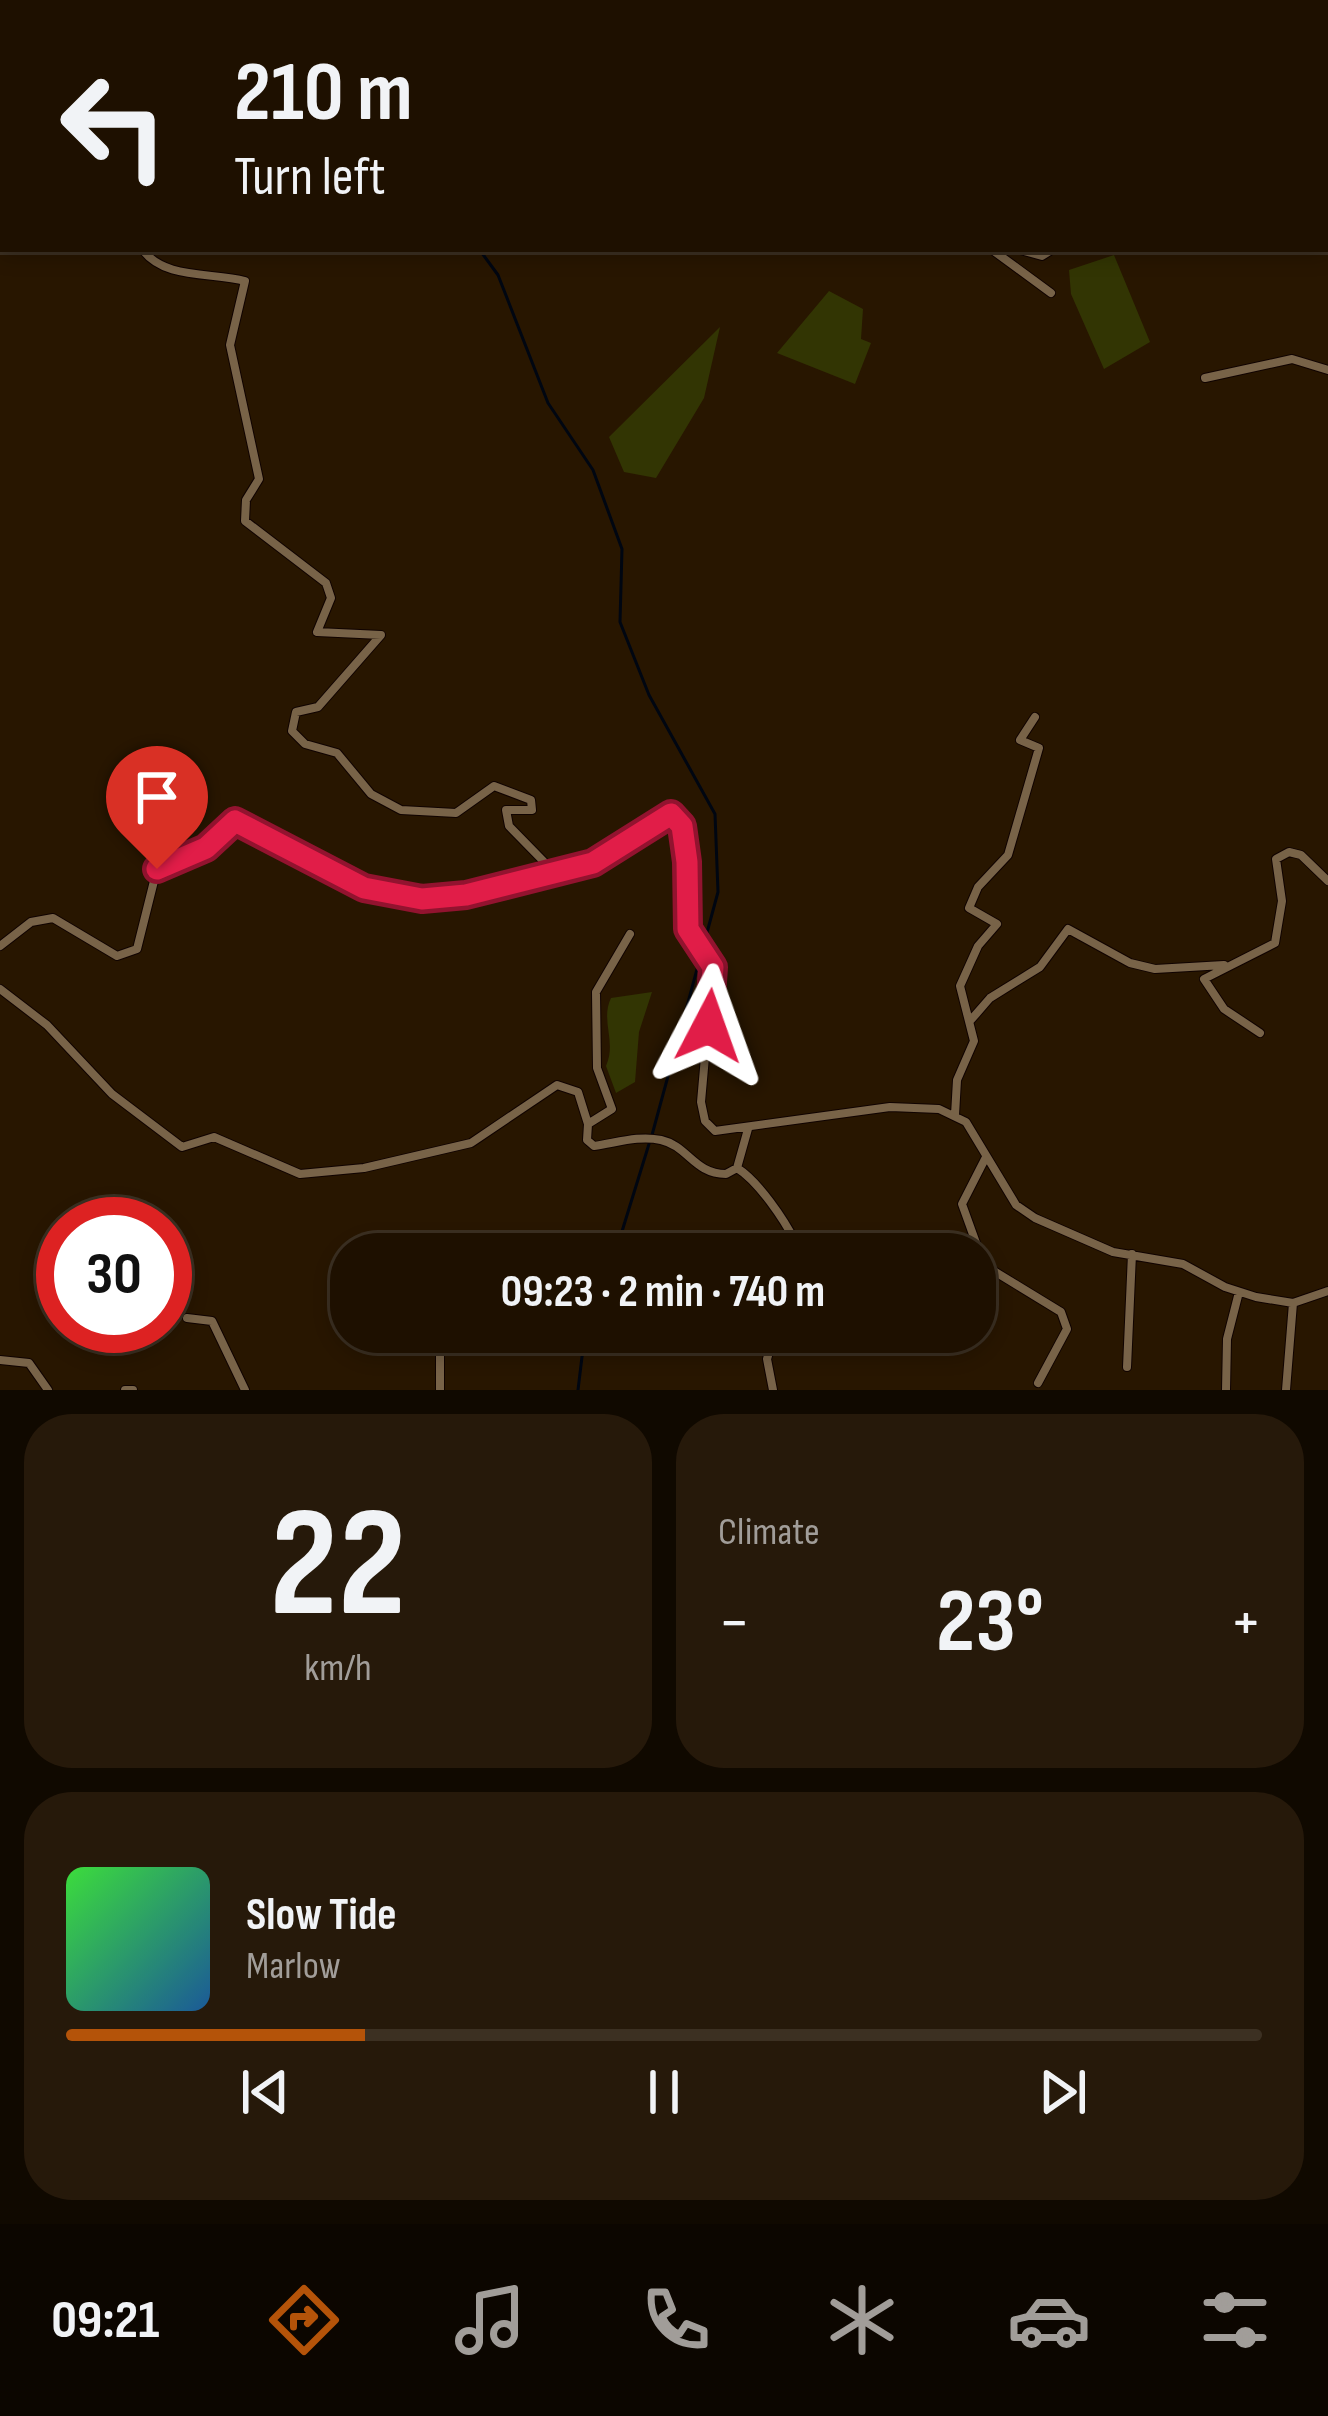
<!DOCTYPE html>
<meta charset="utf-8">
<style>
body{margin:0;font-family:"Sofia Sans Condensed",sans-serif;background:#26190a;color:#f1f3f6;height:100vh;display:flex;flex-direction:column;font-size:45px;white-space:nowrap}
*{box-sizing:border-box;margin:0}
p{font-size:39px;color:#a19d99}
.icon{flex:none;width:66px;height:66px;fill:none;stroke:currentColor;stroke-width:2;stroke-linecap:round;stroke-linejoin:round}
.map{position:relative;height:1390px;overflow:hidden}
.sheet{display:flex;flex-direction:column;gap:24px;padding:24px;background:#100900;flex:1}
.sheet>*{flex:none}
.guide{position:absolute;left:0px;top:0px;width:1329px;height:252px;box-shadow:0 6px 18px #0003,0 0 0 3px #3c3022;background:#1e1000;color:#f1f3f6;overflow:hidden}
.speed{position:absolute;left:36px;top:1197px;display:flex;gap:24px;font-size:60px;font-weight:700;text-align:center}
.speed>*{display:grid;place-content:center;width:156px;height:156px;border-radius:50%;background:#1e1000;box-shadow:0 6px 18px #0003,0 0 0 3px #3c3022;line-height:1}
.speed .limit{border:18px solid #d22;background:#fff;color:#111}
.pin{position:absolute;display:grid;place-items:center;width:102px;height:102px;color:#fff;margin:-123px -51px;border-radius:50% 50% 50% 0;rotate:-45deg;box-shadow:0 0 12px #0007}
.pin .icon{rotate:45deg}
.me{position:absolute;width:132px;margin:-66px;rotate:4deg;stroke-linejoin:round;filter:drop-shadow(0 0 9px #0008)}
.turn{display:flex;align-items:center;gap:42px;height:252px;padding:0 36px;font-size:54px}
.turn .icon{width:156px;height:156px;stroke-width:2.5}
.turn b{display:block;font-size:84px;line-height:102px}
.big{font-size:90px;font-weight:700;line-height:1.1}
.sheet .tile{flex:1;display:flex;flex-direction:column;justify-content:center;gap:18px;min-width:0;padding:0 42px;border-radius:48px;background:#26190a}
.sheet .dial{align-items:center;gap:0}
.dial b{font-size:156px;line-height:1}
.song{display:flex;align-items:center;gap:36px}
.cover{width:144px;height:144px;border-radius:18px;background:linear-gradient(135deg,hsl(120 70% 55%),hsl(210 70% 35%))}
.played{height:12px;border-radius:6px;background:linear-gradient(90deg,#b45309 25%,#3c3022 25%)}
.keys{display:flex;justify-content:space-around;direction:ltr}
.heat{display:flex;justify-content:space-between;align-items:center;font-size:66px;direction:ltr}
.sheet .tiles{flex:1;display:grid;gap:24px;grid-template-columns:1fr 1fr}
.tile:last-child{grid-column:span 2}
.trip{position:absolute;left:330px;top:1233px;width:666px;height:120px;border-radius:48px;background:#1e1000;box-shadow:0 6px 18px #0003,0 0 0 3px #3c3022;font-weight:700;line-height:120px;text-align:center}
.dock{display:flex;height:192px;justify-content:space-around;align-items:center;background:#0c0600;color:#a19d99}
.dock .icon{width:84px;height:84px}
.dock .current{color:#b45309}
.dock b{font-size:54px;color:#f1f3f6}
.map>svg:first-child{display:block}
.green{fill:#323503}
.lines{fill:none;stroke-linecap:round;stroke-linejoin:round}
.stream{stroke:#000611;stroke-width:3}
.street-casing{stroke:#100300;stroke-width:10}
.street{stroke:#786348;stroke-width:8}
.route-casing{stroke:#92132f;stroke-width:30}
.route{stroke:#e11d48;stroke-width:21}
</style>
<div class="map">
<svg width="1328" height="1390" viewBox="0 0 1328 1390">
<rect width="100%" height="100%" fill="#281600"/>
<!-- green -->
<path class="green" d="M1114,255L1150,342L1104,369L1071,294L1069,270Z
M829,291L863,309L861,339L871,343L855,384L777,353Z
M720,327L704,398L656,478L624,472L609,437Z
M652,992L639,1032L635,1082L616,1093L606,1066C617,1041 600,1021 611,998Z"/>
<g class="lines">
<!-- stream -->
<path class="stream" d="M464,0L465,3
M479,249L498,275L548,403L593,470L622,549L620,622L649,695L715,814L718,892L652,1135
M615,1254L649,1144
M578,1390L585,1332"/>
<!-- street casing -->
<g class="street-casing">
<path id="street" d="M1024,3L1026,0
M0,123L3,124
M142,249C164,280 212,272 245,281L230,345L259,479L246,500L245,521L326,583L331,598L317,632L381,635L318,707L296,712L292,731L305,744L337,753L371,794L401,810L456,813L494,786L531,800L532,810H506L509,826L554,872
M991,249L1051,293
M1017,249L1042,256L1053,249
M1205,378L1292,359L1328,370
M630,934L596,992L597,1068L612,1109L588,1124L587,1140L594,1146C616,1143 639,1135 661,1140C688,1146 694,1174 726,1174L737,1168L748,1129
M0,946L31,922L53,918L117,956L137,949L157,869L205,848L235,821L364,888L421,899L466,895L593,863L671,814L682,826L687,862L688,929L713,967L701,1102L705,1121L715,1131L890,1107L939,1109L966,1122L1016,1205L1035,1218L1113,1252L1183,1264L1225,1287L1256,1297L1293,1303L1328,1291
M0,989L47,1025L112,1094L182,1147L214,1137L300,1174L364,1168L471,1143L557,1085L578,1092L588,1124
M970,1021L990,998L1040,967L1068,929L1130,963L1155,969L1224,965
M1260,1033L1224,1009L1204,979L1275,943L1282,901L1276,859L1289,852L1301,855L1328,881
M955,1115L957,1080L974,1041L960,986L978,946L997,924L969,908L978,887L1008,855L1039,748L1020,740L1035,717
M986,1157L962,1204L984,1265L1061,1312L1067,1329L1038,1383
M737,1168C758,1181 784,1219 796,1243L789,1254
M187,1318L212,1321L245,1390
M440,1332V1390
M0,1360L29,1363L48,1390
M1127,1367L1132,1254
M125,1390H133
M773,1390L767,1359L775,1332
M1226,1390L1227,1339L1239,1292
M1286,1390L1293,1303"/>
</g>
<!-- street -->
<use href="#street" class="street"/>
</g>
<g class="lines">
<!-- route casing -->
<g class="route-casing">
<path id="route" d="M157,869L206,848L235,821L364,888L422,899L466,895L593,863L671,814L682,826L687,862L688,929L713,967L709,1026"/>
</g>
<!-- route -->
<use href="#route" class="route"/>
</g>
</svg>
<div class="speed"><div class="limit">30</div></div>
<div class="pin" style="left:157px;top:869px;background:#d93025"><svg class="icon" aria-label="arrive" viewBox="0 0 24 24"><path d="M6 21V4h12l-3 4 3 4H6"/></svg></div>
<svg class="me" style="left:709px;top:1026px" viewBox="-20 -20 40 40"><path d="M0-17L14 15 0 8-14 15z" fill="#e11d48" stroke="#fff" stroke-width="4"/></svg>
<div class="trip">09:23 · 2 min · 740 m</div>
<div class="guide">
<div class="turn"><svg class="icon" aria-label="left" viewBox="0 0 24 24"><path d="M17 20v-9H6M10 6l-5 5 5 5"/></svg><div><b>210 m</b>Turn left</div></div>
</div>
</div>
<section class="sheet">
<div class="tiles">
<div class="tile dial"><b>22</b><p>km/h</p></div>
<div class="tile"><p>Climate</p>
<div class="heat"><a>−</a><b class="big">23°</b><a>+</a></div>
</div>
<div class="tile">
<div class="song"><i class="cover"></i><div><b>Slow Tide</b><p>Marlow</p></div></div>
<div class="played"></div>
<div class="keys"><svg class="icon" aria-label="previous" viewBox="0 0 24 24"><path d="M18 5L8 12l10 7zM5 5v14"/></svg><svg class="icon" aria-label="pause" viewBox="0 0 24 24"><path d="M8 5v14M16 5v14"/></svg><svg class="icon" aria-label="next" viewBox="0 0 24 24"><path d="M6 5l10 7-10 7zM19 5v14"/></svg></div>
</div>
</div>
</section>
<nav class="dock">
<b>09:21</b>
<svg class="icon current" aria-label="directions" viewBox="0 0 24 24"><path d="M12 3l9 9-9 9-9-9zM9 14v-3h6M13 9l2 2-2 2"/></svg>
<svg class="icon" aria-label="music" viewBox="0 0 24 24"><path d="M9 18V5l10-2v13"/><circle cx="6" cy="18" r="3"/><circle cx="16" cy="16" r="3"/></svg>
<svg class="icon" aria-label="phone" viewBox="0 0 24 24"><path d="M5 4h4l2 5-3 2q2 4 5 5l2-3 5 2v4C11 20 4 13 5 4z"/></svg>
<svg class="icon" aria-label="climate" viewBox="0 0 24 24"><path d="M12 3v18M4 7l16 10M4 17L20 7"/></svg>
<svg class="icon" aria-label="car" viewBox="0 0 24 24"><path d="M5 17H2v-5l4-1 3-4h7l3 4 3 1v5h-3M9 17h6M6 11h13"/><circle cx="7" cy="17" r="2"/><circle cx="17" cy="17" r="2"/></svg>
<svg class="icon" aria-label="filters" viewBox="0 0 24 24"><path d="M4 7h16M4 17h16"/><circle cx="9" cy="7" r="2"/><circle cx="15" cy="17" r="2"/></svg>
</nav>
